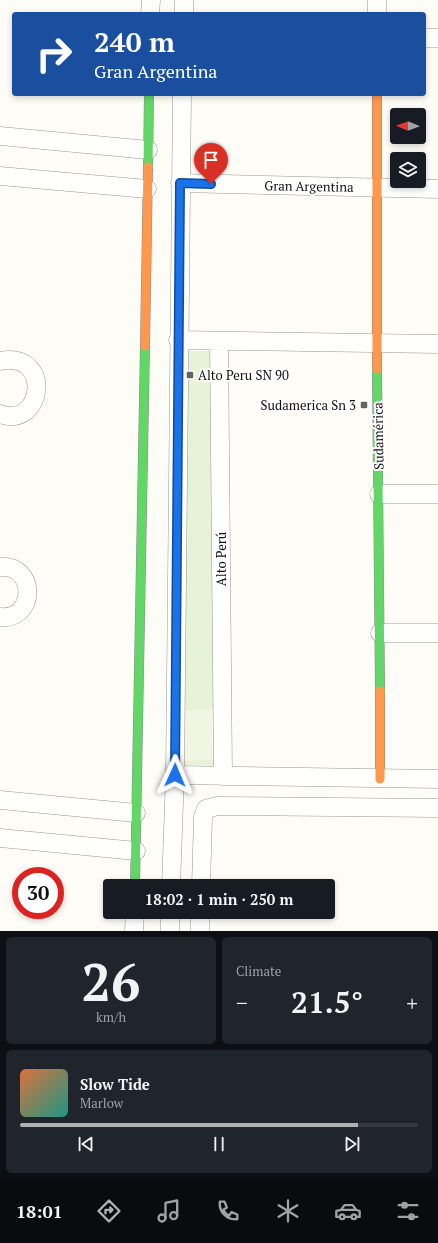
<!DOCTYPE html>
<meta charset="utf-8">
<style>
body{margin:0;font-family:"PT Serif",serif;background:#20242c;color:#f1f3f6;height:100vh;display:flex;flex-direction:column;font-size:15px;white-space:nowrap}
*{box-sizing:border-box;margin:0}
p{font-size:13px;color:#9ea1a6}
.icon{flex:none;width:22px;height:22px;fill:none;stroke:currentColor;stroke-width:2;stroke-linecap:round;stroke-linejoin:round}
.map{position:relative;height:931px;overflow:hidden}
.sheet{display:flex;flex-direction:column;gap:6px;padding:6px;background:#0d0f14;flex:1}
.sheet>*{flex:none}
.top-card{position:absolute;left:12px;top:12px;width:414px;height:84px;border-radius:4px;box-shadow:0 2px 6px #0003;background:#1a4fa0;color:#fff;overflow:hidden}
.needle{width:26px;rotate:271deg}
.buttons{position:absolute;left:390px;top:108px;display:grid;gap:8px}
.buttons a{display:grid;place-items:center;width:36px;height:36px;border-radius:4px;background:#171b24;box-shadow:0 2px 6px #0003;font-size:20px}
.speed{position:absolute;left:12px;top:867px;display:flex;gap:8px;font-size:20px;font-weight:700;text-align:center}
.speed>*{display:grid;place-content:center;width:52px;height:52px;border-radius:50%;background:#171b24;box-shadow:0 2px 6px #0003;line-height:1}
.speed .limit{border:6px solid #d22;background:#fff;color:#111}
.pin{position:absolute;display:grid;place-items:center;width:34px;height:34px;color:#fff;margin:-41px -17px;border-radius:50% 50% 50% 0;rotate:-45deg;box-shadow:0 0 4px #0007}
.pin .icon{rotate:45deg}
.me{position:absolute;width:44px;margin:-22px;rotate:1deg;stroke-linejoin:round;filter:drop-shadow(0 0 3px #0008)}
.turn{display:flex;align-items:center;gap:14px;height:84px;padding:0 16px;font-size:18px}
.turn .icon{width:52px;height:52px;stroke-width:2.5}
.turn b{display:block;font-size:28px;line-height:34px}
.big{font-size:30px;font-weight:700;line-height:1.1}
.sheet .tile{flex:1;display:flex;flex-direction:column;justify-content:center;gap:6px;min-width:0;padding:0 14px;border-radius:6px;background:#20242c}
.sheet .dial{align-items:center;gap:0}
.dial b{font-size:52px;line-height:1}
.song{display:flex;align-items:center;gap:12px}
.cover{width:48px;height:48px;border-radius:6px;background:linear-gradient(135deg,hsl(20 70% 55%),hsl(170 70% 35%))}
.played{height:4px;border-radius:2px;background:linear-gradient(90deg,#b2b2b3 85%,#363941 85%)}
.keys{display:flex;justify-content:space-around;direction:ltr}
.heat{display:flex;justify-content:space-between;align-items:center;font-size:22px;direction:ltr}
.sheet .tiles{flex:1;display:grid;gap:6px;grid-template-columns:1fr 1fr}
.tile:last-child{grid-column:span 2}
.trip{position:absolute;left:103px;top:879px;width:232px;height:40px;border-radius:4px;background:#171b24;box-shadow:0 2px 6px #0003;font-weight:700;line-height:40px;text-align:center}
.tab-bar{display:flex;height:64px;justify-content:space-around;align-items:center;background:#090b0e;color:#9ea1a6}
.tab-bar .icon{width:28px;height:28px}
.tab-bar .active{color:#b2b2b3}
.tab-bar b{font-size:18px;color:#f1f3f6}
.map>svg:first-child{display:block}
.green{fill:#e7f3d7}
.pitch{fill:#f0f6e1}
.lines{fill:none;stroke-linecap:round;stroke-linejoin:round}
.street-casing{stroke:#979795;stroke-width:19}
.fast-casing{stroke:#8e8d8b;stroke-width:10}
.slow-casing{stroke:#8e8d8b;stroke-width:10}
.street{stroke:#fffffe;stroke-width:18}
.fast{stroke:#63d668;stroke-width:9}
.slow{stroke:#ff974d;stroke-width:9}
.route-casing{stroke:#114b97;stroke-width:10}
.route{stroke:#1a73e8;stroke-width:7}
.poi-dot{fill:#646362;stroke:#fff;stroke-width:1.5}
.labels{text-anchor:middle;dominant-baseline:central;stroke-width:4;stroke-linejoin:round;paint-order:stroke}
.street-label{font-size:13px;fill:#111;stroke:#fff}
.poi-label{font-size:13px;fill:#111;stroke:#fff;text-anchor:start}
</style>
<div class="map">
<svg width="438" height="931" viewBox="0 0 438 931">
<rect width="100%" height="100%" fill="#fdfcf7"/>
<!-- green -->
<path class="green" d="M185,351H212L219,766L180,765Z"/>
<!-- pitch -->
<path class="pitch" d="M214,709V760L184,761V710Z"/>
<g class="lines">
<!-- street casing -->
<g class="street-casing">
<path id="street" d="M377,0V14
M150,14L151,0
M184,14V0
M424,38H438
M0,136L148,150
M0,176L147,189
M180,183L438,189
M178,340L438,344
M219,342L223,776
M0,361C54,351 43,430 0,414
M379,494H438
M0,567C37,564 36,621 0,617
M380,633H438
M175,775L438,779
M0,800L136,813
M0,838L136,851
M171,886L175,775L182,94
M201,886L203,817L206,809L217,806L438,808
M134,931L135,912
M170,931V912
M200,931V912"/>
</g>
<!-- fast casing -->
<g class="fast-casing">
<path id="fast" d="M148,167L149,94
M377,369L380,691
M135,886L145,346"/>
</g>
<!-- slow casing -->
<g class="slow-casing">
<path id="slow" d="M145,346L148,167
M377,369V94
M380,691V779"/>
</g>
<!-- street -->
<use href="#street" class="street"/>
<!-- fast -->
<use href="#fast" class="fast"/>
<!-- slow -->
<use href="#slow" class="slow"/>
</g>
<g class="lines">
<!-- route casing -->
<g class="route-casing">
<path id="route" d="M175,775L180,183L211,184"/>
</g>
<!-- route -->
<use href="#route" class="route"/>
</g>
<!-- markers -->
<g class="poi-dot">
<rect x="186" y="371" width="8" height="8" rx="2"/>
<rect x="360" y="401" width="8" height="8" rx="2"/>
</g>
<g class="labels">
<!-- street labels -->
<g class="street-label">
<text transform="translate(309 186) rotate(1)">Gran Argentina</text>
<text transform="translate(378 436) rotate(-91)">Sudamérica</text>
<text transform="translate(221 559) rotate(-90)">Alto Perú</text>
</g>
<!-- poi labels -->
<g class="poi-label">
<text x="198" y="375">Alto Peru SN 90</text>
<text x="356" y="405" text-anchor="end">Sudamerica Sn 3</text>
</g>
</g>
</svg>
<div class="buttons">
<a><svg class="needle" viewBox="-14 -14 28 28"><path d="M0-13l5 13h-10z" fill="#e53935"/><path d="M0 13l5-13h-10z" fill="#9ea1a6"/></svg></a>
<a><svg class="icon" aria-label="layers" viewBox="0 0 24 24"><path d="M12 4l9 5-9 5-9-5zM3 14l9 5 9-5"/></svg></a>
</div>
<div class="speed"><div class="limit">30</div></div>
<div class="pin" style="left:211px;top:184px;background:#d93025"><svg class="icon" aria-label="arrive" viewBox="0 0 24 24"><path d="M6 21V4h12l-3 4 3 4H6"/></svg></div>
<svg class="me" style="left:175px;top:775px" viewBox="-20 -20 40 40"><path d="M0-17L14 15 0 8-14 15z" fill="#1a73e8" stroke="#fff" stroke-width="4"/></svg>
<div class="trip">18:02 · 1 min · 250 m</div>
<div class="top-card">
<div class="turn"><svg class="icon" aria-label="right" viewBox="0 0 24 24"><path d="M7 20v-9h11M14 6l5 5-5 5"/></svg><div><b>240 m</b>Gran Argentina</div></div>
</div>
</div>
<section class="sheet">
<div class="tiles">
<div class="tile dial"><b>26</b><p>km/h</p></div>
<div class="tile"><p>Climate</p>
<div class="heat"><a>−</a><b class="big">21.5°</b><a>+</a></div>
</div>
<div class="tile">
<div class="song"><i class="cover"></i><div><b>Slow Tide</b><p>Marlow</p></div></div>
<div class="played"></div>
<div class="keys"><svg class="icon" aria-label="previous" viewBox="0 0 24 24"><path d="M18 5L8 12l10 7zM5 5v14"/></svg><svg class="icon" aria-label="pause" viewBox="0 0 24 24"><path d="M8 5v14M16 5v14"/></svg><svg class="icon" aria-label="next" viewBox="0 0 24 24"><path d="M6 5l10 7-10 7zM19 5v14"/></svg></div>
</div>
</div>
</section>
<nav class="tab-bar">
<b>18:01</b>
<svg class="icon active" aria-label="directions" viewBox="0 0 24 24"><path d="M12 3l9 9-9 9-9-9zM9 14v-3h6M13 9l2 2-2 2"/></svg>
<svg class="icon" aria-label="music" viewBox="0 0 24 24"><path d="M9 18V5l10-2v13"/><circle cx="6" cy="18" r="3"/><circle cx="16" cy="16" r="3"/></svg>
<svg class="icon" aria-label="phone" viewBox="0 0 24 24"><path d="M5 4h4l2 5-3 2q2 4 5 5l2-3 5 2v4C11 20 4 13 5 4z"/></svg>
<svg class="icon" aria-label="climate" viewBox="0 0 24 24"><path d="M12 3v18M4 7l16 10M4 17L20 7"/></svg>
<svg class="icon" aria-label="car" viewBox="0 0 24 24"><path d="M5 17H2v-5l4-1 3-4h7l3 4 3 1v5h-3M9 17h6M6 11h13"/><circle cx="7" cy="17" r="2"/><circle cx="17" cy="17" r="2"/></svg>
<svg class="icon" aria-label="filters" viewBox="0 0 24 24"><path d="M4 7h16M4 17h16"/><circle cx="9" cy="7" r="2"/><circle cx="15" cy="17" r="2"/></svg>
</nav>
